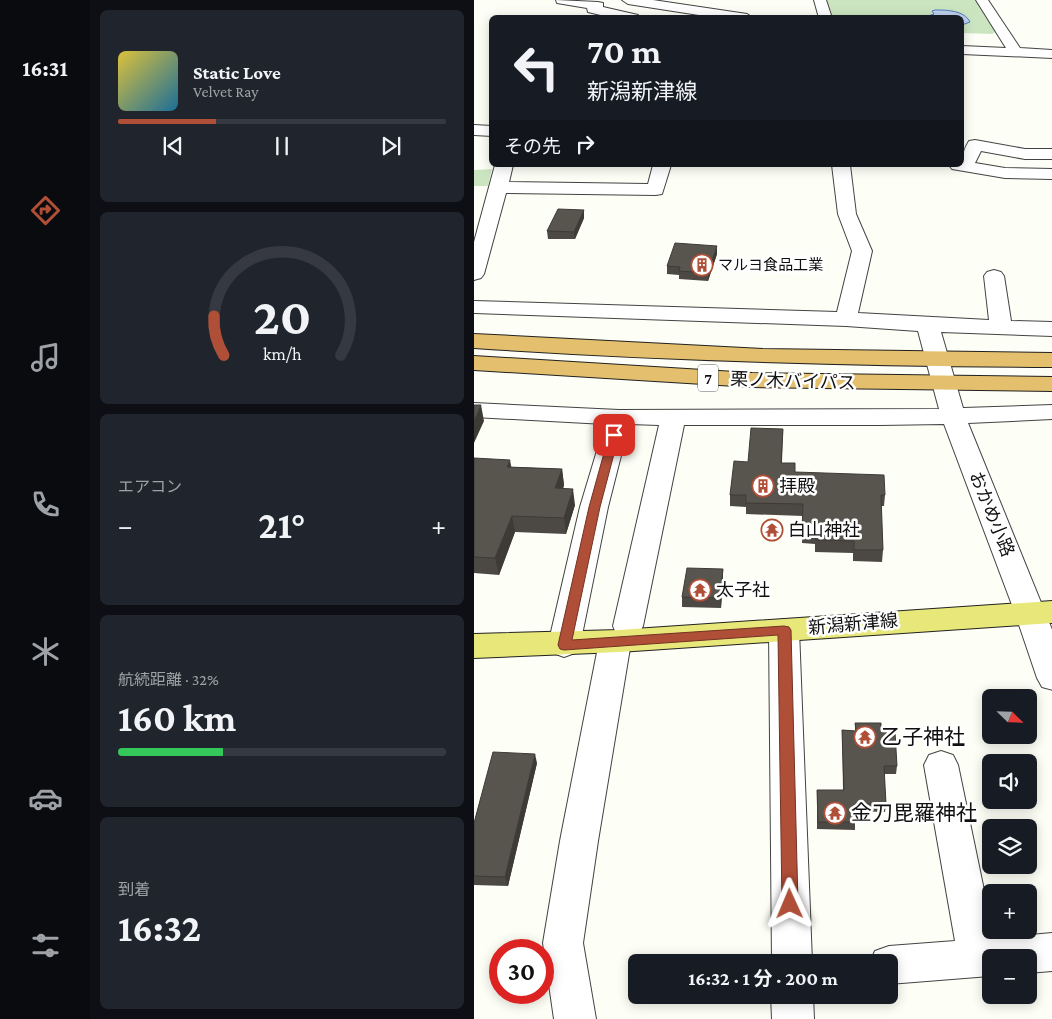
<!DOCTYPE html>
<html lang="ja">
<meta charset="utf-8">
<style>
body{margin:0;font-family:"Crimson Pro","Noto Sans JP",serif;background:#20242c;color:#f1f3f6;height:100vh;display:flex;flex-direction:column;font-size:19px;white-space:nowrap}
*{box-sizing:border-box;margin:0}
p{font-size:16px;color:#9ea1a6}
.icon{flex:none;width:28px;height:28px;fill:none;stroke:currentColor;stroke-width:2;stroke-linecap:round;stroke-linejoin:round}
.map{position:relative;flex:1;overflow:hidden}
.panel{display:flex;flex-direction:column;gap:10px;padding:10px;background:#0d0f14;width:384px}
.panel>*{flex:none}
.top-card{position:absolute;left:15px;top:15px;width:475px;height:152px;border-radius:8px;box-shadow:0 2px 12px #0003;background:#171b24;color:#f1f3f6;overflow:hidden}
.needle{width:32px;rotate:113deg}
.buttons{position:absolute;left:508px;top:689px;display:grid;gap:10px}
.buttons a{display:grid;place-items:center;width:55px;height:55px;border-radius:8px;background:#171b24;box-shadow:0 2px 12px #0003;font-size:25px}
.speed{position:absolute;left:15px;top:939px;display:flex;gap:10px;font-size:25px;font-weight:700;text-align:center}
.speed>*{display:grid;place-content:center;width:65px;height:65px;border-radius:50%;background:#171b24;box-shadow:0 2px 12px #0003;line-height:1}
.speed .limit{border:8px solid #d22;background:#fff;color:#111}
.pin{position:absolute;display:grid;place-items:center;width:42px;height:42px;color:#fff;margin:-21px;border-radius:10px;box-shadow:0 2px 8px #0006}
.me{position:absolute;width:55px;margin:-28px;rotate:359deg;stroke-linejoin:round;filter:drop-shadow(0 0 4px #0008)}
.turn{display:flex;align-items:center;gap:18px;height:105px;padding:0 15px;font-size:22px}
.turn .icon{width:65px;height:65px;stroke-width:2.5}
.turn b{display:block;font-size:35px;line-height:42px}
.then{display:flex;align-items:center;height:48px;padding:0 15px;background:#0003;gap:10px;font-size:19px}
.big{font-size:38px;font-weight:700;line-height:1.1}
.panel .widget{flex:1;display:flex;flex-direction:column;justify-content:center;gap:8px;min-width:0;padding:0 18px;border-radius:8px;background:#20242c}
.panel .dial{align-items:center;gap:0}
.dial svg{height:130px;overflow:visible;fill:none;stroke:#363941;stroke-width:7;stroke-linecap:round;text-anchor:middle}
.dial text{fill:#f1f3f6;stroke:none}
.song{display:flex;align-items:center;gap:15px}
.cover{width:60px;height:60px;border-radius:8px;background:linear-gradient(135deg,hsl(50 70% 55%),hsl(200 70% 35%))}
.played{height:5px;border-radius:2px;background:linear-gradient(90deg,#b04f38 30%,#363941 30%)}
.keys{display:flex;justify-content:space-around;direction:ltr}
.heat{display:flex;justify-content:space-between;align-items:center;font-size:28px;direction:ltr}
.charge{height:8px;border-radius:4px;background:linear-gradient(90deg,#34c759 32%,#363941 0)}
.trip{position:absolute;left:154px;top:954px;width:270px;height:50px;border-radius:8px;background:#171b24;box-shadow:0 2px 12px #0003;font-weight:700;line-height:50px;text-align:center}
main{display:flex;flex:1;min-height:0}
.dock{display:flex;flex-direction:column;width:90px;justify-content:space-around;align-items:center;background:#090b0e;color:#9ea1a6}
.dock .icon{width:35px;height:35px}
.dock .active{color:#b04f38}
.dock b{font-size:22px;color:#f1f3f6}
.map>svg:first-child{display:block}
.green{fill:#cce5c1}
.water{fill:#bfd2ef;stroke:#4f78be}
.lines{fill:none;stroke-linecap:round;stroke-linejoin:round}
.street-casing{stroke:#434343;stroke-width:2}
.primary-casing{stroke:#212121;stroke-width:2}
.highway-casing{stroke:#212121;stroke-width:2}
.street{fill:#fff;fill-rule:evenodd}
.primary{fill:#e8e77a;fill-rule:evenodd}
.highway{fill:#e3bf6e;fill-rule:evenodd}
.wall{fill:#4c4843}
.shaded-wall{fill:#3e3b37}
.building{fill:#58544e;stroke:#3e3b37}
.route{fill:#b04f38;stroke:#723324}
.labels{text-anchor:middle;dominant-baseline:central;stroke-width:5;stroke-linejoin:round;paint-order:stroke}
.far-poi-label{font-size:15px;fill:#101010;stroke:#fff;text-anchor:start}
.shield{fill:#fff;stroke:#585858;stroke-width:1}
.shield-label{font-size:16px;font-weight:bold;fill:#101010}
.street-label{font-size:18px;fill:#101010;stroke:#fff}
.poi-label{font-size:18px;fill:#101010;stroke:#fff;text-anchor:start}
.near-poi-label{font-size:21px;fill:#101010;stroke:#fff;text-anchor:start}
</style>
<main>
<nav class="dock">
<b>16:31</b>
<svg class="icon active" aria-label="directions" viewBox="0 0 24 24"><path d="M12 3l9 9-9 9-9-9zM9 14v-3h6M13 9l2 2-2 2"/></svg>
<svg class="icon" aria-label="music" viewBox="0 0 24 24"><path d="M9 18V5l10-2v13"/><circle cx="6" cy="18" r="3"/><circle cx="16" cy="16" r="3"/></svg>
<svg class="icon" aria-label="phone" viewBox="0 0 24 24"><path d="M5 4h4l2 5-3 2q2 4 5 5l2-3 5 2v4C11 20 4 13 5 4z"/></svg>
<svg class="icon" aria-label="climate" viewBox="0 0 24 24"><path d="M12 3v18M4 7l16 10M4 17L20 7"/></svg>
<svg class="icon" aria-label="car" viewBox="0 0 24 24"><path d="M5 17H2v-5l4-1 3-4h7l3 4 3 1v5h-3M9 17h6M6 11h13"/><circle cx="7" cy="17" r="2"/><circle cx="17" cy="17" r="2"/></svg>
<svg class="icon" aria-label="filters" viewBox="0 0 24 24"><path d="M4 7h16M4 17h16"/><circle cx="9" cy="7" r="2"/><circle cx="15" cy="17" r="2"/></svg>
</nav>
<section class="panel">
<div class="widget">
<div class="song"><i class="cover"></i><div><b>Static Love</b><p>Velvet Ray</p></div></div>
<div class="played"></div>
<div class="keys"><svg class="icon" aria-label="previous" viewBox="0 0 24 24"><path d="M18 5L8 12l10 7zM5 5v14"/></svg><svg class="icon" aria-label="pause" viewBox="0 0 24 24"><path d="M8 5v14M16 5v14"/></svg><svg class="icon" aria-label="next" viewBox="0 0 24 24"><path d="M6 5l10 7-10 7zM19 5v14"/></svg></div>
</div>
<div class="widget dial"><svg viewBox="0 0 100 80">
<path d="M14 69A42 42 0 1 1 86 69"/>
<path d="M14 69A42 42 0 0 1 8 45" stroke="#b04f38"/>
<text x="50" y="56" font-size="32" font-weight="700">20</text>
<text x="50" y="72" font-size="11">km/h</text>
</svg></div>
<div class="widget"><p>エアコン</p>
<div class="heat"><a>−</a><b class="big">21°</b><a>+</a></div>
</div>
<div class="widget"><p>航続距離 · 32%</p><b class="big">160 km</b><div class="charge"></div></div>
<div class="widget"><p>到着</p><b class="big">16:32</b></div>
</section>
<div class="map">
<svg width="579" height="1019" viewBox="0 0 579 1019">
<rect width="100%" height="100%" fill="#fdfef5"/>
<!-- green -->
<path class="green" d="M353,0H503L522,32L518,34L488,33V18L358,17Z
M18,169L14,186H0V170Z"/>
<!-- water -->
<path class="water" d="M461,10C472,10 490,10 496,22L488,25V18L451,17L460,14L458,11Z"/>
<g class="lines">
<!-- street casing -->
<g class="street-casing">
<path id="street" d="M82,0L124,2L129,3V7L164,15L165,18H139L114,12L113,8L83,3Z
M148,0H179L273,14L279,18H244L154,4Z
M340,0H352L358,18H345Z
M502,0H514L546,48L579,50V58L488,54V46L532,48Z
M0,125L18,126V136L0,135Z
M501,140L551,149H579V159H551L507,151L501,163L531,168L579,169V179L531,178L478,169L475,165H488C488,156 490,149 495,141Z
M21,165H39L35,182L174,184L179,165H197L188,194L182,195L32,193L10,274L7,278L0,280V242Z
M358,165H376L382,214L398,251L384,313L515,320L510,276L513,272L520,270L527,272L530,276L537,321L579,322V336L467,332L489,408L579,405V419L494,423L579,632V690L568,687L563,678L541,613L470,424L406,425H210L169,626L165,634L154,637L157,642L124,841L109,943L122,1019H80L69,943L86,841L125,642L130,634L141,631L139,626L185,425L155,424L134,507L106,645L101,653L90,657L79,653L74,645L106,507L131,424L0,417V403L145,410L465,409L444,331L372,326L0,313V301L363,312L378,251L364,214Z
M310,619L321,622L325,630L338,962H298L295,630L299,622Z
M467,751L479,755L484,765L516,919V930H518L520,938L579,933V971L554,973V958H516V976L415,984V962H396L401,951L415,946L481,941L450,765L455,755Z
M297,995H339L340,1019H298Z"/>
</g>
<!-- primary casing -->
<g class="primary-casing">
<path id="primary" d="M579,601V623L145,652L0,658V634L145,630Z"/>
</g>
<!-- highway casing -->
<g class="highway-casing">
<path id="highway" d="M0,334L289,349L579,353V367C385,366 193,361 0,348Z
M0,356L278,373L579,377V391L278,387L0,370Z"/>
</g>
<!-- street -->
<use href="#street" class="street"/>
<!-- primary -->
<use href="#primary" class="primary"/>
<!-- highway -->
<use href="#highway" class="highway"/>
</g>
<!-- wall -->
<path class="wall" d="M110,210V218L101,239H74L73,231Z
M243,254L234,281L205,279V275L193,274V266Z
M309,429L308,463L321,472L411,495L410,506H407L409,550L408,562L379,561V553L341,552V544L328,543L329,516L272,514V507L256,506V495L274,462Z
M0,458L38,467L88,469L90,485L89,489L101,505L92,534L41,532L25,575L0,573Z
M249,569V579L247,608L208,607V597Z
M381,723L407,731L423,766L422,774H410L412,804L411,812L381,811V830L343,829V790H369L368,730L381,731Z
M63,763L34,886L0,885V823Z"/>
<!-- shaded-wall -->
<path class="shaded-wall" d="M110,210V218L101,239L100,232Z
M243,246V254L234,281V273Z
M7,405L10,421L0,443V421Z
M36,460L39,476L33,467Z
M88,469L90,485L84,504L81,488Z
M99,489L101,505L92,534L90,518Z
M38,516L41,532L25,575L21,558Z
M249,569V579L247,608L246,598Z
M61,754L63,763L34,886L31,877Z"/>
<!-- building -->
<path class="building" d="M84,209L110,210L100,232L73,231Z
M201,243L243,246L234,273L205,271L206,267L193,266Z
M0,405H7L0,421Z
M277,428L309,429L307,463H321V472L410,475L411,495H407L409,550H380V541L342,540L341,532L328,531L329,504L272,503V495H256L260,461L274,462Z
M0,458L36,460L33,467L88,469L81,488L99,489L90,518L38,516L21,558L0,557Z
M213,568L249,569L246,598L208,597Z
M381,723H407V731L421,732L423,766H410L412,804H381V822H344L343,790H370L368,730L382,731Z
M19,752L61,754L31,877L0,876V823Z"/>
<!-- route -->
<path class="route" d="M140,432L145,435L126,507L98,640L310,626L315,627L317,630L324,904L322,909L316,911L311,909L308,904L304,635L90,650L86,649L84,645L115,507L135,435Z"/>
<!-- icons -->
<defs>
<g id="building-ring" transform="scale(1.125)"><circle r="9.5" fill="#fff" stroke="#b04f38" stroke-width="1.5"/><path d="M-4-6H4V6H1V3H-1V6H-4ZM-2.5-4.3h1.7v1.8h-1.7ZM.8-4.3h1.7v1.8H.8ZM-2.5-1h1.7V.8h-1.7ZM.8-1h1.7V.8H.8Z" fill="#b04f38"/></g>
<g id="temple-ring" transform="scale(1.125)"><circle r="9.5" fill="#fff" stroke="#b04f38" stroke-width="1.5"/><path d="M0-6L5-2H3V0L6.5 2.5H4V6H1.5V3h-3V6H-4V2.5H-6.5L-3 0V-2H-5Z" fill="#b04f38"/></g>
</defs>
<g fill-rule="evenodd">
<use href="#building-ring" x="228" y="265"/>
<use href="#building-ring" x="289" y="486"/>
<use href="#temple-ring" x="298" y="530"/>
<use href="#temple-ring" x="226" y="590"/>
<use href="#temple-ring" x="391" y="737"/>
<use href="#temple-ring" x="361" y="813"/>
</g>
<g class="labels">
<!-- far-poi labels -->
<g class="far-poi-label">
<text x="244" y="265">マルヨ食品工業</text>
</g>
<!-- shield labels -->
<rect class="shield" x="224" y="364.5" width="20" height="27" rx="4"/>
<g class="shield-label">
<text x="234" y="378">7</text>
</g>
<!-- street labels -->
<g class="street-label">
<text transform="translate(319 381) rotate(2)">栗ノ木バイパス</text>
<text transform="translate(518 514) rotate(68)">おかめ小路</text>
<text transform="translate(379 624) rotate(-5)">新潟新津線</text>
</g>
<!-- poi labels -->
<g class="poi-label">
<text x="305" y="486">拝殿</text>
<text x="314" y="530">白山神社</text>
<text x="242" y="590">太子社</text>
</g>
<!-- near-poi labels -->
<g class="near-poi-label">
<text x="407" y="737">乙子神社</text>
<text x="377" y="813">金刀毘羅神社</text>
</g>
</g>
</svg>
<div class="buttons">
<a><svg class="needle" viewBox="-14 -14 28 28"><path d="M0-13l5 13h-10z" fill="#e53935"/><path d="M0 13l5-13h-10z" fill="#9ea1a6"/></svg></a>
<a><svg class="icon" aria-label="sound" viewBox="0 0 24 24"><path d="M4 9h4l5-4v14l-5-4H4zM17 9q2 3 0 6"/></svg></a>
<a><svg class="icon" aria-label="layers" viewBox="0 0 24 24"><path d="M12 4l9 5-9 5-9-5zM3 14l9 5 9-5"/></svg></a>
<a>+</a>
<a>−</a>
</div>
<div class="speed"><div class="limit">30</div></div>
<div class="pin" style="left:140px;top:435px;background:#d93025"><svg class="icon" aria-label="arrive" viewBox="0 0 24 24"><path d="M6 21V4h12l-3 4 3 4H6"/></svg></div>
<svg class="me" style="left:316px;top:904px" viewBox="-20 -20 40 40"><path d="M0-17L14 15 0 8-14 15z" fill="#b04f38" stroke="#fff" stroke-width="4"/></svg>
<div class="trip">16:32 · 1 分 · 200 m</div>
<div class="top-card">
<div class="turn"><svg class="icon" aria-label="left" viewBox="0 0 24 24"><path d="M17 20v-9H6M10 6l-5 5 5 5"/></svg><div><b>70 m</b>新潟新津線</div></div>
<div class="then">その先<svg class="icon" aria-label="right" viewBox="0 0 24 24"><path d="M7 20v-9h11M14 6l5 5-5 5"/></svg></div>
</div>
</div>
</main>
